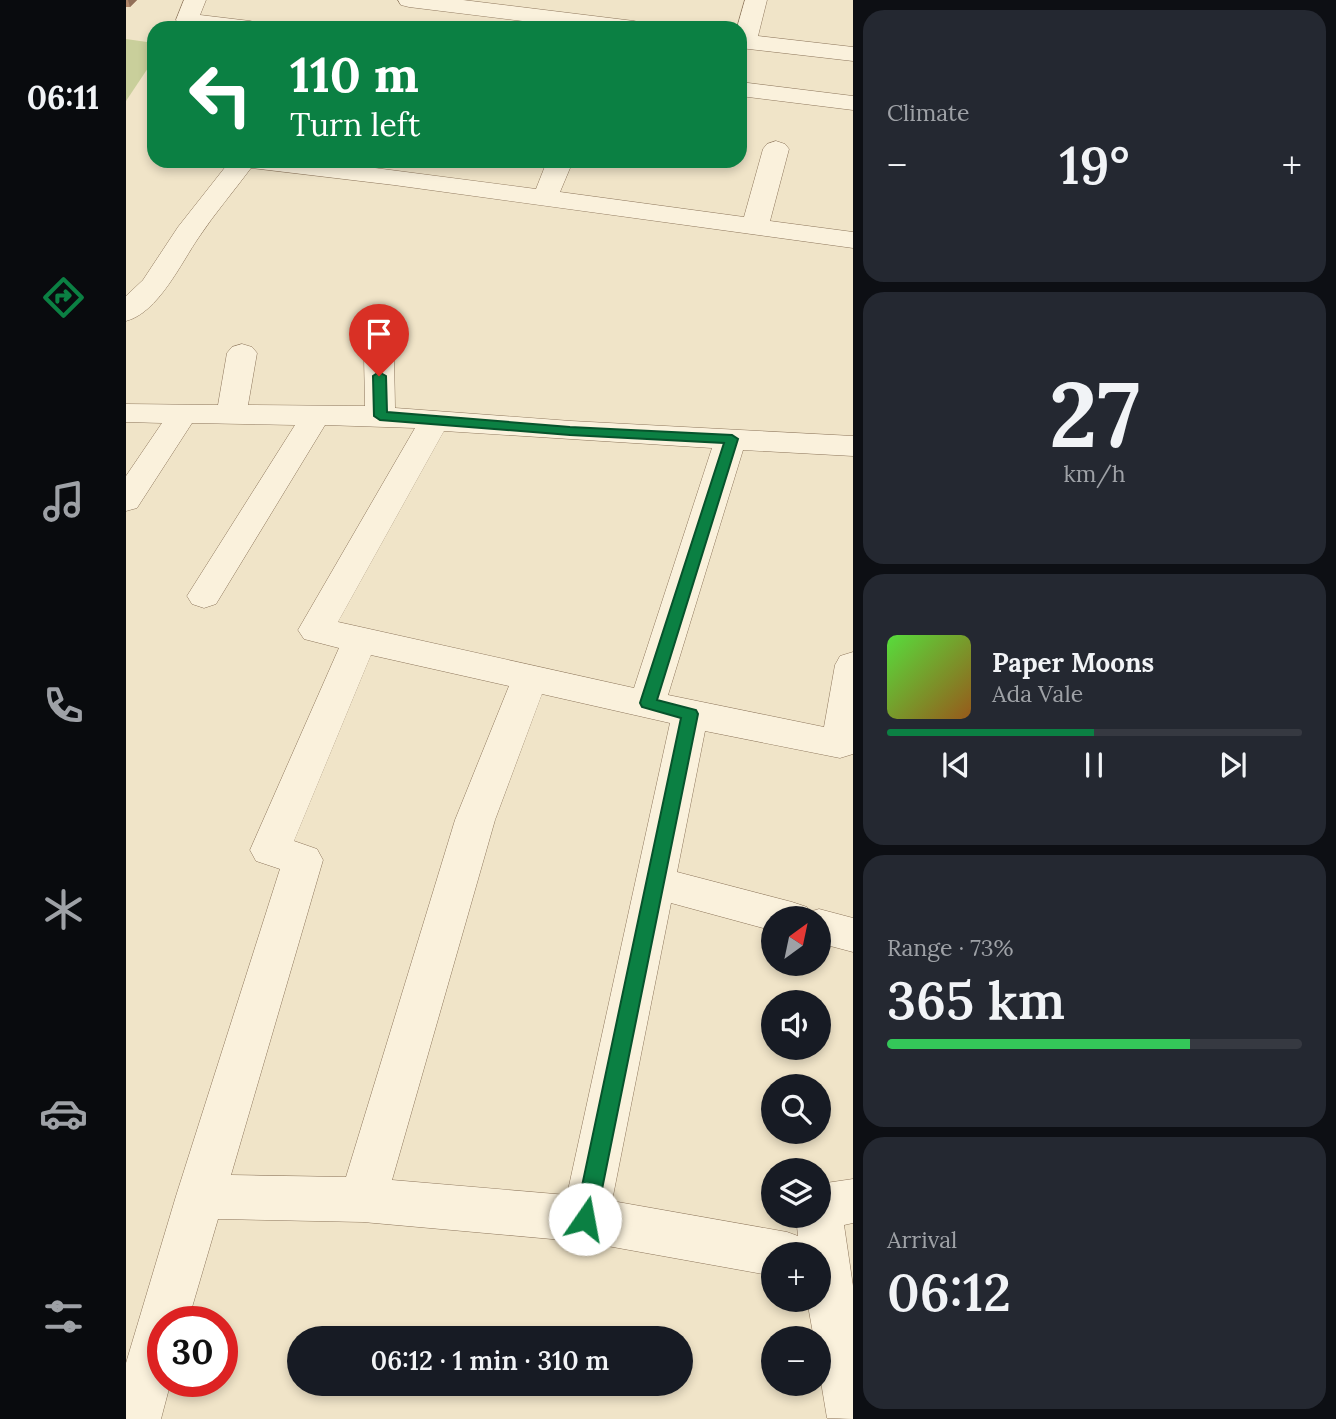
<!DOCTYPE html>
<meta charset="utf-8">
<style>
body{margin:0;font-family:Lora,serif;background:#242831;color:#f1f3f6;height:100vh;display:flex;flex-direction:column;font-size:26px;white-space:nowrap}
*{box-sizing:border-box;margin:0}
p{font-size:23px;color:#9ea1a6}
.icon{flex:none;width:38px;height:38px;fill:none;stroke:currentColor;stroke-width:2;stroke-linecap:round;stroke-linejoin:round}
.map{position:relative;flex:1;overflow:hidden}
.side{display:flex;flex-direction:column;gap:10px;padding:10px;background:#0d0f14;width:483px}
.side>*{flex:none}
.top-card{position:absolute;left:21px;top:21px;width:600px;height:147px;border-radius:21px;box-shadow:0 4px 10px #0003;background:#0b8043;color:#fff;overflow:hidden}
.needle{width:46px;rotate:33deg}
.controls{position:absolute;left:635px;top:906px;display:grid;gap:14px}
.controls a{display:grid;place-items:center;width:70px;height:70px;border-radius:50%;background:#171b24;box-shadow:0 4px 10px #0003;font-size:35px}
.speed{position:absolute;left:21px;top:1306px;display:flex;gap:14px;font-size:35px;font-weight:700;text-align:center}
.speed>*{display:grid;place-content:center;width:91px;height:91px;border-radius:50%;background:#171b24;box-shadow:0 4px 10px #0003;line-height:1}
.speed .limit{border:10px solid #d22;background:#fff;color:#111}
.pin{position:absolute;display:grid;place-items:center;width:60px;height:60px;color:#fff;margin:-72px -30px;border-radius:50% 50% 50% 0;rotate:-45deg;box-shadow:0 0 7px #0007}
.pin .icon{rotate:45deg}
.me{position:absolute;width:77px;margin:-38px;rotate:12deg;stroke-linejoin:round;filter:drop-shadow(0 0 5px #0008)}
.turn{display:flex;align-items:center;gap:24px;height:147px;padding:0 28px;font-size:32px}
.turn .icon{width:91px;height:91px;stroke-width:2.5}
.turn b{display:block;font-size:49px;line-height:60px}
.big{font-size:52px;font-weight:600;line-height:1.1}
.side .tile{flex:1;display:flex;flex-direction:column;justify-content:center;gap:10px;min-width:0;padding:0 24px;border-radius:21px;background:#242831}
.side .dial{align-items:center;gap:0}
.dial b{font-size:91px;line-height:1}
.song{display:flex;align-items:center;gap:21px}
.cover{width:84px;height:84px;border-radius:10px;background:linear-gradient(135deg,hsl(110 70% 55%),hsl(30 70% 35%))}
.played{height:7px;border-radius:4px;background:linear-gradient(90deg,#0b8043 50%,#363941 50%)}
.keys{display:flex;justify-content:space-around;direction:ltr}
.heat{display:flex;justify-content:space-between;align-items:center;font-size:38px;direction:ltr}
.charge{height:10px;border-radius:5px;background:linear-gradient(90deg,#34c759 73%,#363941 0)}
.trip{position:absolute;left:161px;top:1326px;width:406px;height:70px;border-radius:35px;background:#171b24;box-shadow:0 4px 10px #0003;font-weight:600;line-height:70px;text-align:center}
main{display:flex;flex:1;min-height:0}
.tabs{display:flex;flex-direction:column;width:126px;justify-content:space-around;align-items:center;background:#090b0e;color:#9ea1a6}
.tabs .icon{width:49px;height:49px}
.tabs .current{color:#0b8043}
.tabs b{font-size:32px;color:#f1f3f6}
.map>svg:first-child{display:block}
.green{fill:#c9cf9b}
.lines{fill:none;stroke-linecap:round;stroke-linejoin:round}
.minor-casing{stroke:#8d765c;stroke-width:1}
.minor{fill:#faf1dc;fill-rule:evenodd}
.wall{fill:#b2896c}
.shaded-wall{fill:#916f58}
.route{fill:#0b8043;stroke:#07532c;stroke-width:2}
</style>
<main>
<nav class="tabs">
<b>06:11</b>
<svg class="icon current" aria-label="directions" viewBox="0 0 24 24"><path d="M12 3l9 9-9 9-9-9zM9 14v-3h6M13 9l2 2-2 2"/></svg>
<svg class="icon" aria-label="music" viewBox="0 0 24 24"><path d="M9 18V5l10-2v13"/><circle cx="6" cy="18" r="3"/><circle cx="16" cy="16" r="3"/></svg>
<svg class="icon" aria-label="phone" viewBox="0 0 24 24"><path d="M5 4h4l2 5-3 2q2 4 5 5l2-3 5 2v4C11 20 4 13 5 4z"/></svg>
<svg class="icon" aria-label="climate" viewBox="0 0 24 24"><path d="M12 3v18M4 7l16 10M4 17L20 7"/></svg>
<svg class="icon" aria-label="car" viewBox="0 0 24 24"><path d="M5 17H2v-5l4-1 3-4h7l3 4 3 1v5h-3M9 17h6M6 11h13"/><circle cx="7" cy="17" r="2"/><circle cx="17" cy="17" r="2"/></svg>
<svg class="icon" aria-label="filters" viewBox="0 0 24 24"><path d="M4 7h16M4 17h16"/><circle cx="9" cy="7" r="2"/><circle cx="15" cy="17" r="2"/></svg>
</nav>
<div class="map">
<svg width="727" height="1419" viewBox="0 0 727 1419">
<rect width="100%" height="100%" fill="#f0e4c8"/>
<!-- green -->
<path class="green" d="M0,39L28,43V59L0,101Z"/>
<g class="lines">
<!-- minor casing -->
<g class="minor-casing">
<path id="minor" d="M58,0H80L74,15L124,21L132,23L135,28H71L53,25L50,20Z
M272,0H337L508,21L516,23L519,28H454L283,7L275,5Z
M619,0H641L632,36L727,47V61L614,48V28H611Z
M614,82L727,96V110L614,96Z
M650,141L659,144L663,149L644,221L727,232V248L268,185L125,168C108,191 89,213 73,237C55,263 32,313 0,321V296L17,280L52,227L104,161H195L410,189L421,161H447L434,192L618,217L637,149L641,144Z
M116,344L126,347L131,353L122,405L239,406L238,356L243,350L253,347L263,350L268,356L269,408L445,421L727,436V456L617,450L542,695L698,727L709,665L714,656L727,652V754L714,758L579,731L551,872L666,902L681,907L683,912L693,909L727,918V952L693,943V919H648V931L545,903L486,1201L661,1232L672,1236L670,1216H693V1184L727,1179V1223L718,1225L727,1286V1419L701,1418L693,1370V1339H688L681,1300H693V1255H648V1276L459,1242L237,1222L92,1219L62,1321H37V1381H45L35,1419H0V1363L50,1196L154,869L130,861L124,850L213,648L178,639L172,630L289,428L199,425L90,604L78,608L66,604L61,596L169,425L66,423L11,508L0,511V476L36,423L0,422V404L92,405L101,353L106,347ZM318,431L586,448L508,688L212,622ZM245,655L383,686L329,820L220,1177L105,1175L197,860L191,849L168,841ZM416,694L544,723L441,1195L266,1180L369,820Z"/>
</g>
<!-- minor -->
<use href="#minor" class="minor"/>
</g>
<!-- wall -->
<path class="wall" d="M0,0H11L4,7H0Z"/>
<!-- shaded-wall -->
<path class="shaded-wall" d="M2,0H11L4,7Z"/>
<!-- route -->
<path class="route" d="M253,372L260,376L261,412L444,427L606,435L612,439L531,700L570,710L572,714L470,1219L467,1225L459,1228L452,1225L449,1219L555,718L516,707L514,703L598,443L444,435L254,420L248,416L247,376Z"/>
</svg>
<div class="controls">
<a><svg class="needle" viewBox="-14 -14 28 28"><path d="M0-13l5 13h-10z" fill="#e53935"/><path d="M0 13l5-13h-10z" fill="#9ea1a6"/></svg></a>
<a><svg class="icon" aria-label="sound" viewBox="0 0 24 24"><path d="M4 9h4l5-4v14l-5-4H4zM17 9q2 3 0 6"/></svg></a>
<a><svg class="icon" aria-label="search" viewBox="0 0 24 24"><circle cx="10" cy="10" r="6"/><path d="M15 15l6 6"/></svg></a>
<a><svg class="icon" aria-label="layers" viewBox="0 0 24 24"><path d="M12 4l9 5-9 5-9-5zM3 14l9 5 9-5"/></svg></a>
<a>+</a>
<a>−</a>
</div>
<div class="speed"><div class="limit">30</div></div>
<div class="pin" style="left:253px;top:376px;background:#d93025"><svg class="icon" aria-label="arrive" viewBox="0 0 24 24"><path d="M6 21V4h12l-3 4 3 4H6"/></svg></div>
<svg class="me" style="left:459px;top:1219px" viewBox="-20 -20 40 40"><circle r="19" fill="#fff"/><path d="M0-13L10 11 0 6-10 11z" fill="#0b8043"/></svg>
<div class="trip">06:12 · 1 min · 310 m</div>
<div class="top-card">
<div class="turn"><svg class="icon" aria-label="left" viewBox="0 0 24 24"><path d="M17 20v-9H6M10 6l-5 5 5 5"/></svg><div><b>110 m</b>Turn left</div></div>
</div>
</div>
<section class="side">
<div class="tile"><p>Climate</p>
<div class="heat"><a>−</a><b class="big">19°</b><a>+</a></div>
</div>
<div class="tile dial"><b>27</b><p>km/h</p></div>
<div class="tile">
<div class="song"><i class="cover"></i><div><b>Paper Moons</b><p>Ada Vale</p></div></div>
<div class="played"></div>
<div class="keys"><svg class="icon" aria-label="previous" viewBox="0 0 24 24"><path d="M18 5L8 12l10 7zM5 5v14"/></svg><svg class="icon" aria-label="pause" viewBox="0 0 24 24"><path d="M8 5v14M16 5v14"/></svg><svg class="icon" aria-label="next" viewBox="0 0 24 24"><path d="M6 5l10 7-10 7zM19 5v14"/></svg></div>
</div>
<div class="tile"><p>Range · 73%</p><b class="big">365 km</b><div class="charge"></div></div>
<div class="tile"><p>Arrival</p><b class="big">06:12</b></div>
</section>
</main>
